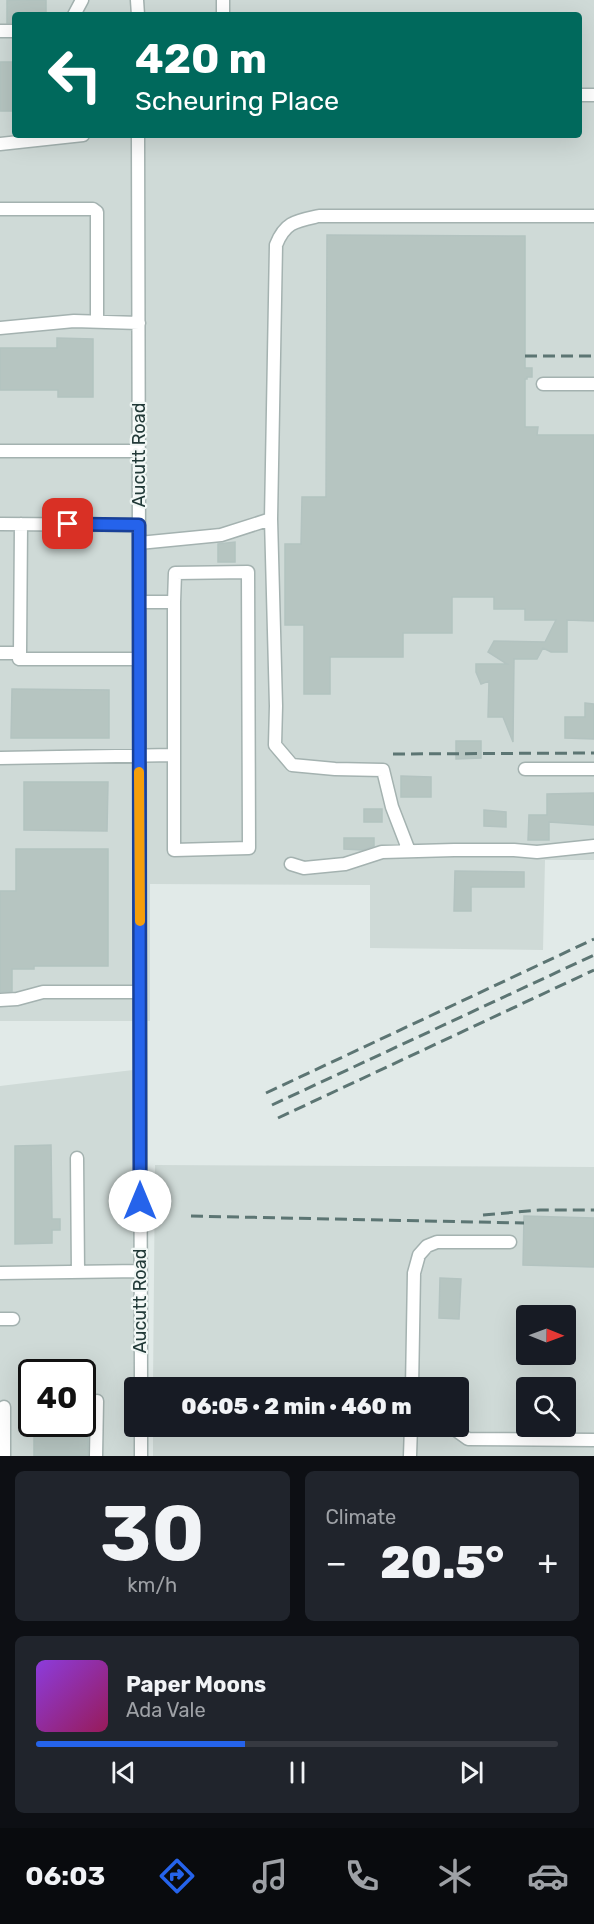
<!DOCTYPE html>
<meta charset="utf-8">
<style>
body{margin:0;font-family:Rubik,sans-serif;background:#20242c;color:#f1f3f6;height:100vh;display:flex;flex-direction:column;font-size:22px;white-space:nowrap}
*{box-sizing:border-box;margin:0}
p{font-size:20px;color:#9ea1a6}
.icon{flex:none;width:33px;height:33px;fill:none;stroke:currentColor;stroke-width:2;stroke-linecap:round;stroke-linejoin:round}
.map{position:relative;height:1456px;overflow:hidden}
.drawer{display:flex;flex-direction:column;gap:15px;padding:15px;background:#0d0f14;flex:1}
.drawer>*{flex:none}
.banner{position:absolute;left:12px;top:12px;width:570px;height:126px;border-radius:6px;box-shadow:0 6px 24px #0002;background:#00695c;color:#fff;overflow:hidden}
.needle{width:39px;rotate:91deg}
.tools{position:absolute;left:516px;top:1305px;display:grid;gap:12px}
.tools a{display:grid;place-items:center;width:60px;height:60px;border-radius:6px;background:#171b24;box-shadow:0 6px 24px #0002;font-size:30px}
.speed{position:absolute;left:18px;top:1359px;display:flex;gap:12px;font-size:30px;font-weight:700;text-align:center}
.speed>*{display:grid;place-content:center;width:78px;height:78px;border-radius:50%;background:#171b24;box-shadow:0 6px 24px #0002;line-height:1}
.speed .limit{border:3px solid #111;border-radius:9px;background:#fff;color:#111}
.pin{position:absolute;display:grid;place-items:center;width:51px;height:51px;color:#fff;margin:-26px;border-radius:12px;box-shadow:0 3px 9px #0006}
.me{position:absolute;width:66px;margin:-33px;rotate:0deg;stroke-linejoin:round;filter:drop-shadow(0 0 4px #0008)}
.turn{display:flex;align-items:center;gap:21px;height:126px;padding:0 24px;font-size:27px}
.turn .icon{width:78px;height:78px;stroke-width:2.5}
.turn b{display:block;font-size:42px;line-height:51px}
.big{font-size:45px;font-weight:800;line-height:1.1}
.drawer .widget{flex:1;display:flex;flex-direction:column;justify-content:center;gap:9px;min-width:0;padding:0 21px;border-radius:9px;background:#20242c}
.drawer .dial{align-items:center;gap:0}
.dial b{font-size:78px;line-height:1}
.song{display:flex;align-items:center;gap:18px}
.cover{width:72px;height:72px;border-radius:9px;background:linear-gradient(135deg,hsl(270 70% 55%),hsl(330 70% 35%))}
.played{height:6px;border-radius:3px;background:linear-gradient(90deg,#2563eb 40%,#363941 40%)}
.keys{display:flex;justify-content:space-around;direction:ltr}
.heat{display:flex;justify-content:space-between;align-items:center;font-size:33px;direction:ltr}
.drawer .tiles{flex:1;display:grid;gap:15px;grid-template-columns:1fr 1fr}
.widget:last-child{grid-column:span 2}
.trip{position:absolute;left:124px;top:1377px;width:345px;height:60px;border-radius:6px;background:#171b24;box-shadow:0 6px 24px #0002;font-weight:800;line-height:60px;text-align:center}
.tab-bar{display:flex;height:96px;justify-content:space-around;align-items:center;background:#090b0e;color:#9ea1a6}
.tab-bar .icon{width:42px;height:42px}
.tab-bar .on{color:#2563eb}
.tab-bar b{font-size:27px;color:#f1f3f6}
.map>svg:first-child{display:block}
.built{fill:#cfdad7;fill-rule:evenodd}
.building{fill:#b6c5c1;stroke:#b3c3c0;stroke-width:1.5}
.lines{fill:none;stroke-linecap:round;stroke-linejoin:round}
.minor-casing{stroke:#a4b2b0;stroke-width:15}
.minor{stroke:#fff;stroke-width:12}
.rail{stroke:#5c7573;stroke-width:3;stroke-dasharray:12 6;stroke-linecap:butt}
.route-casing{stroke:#184099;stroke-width:15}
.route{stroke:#2563eb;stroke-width:10}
.slow{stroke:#f59e0b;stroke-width:10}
.labels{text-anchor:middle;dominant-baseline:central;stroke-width:4.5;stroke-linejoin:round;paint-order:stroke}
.street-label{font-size:18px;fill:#223a38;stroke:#f1f7f5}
</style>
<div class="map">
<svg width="594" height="1456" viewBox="0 0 594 1456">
<rect width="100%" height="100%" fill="#e1eae8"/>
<!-- built -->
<path class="built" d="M0,0H594V860H545L543,950L370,948V885L150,884V1021H0ZM15,15H579V135H15Z
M133,1070L135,1456H0V1086ZM32,1372H82V1424H32Z
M155,1165L594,1167V1456H153V1427L459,1426V1388L153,1387ZM526,1316H566V1354H526ZM526,1388H566V1426H526Z"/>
<!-- building -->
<path class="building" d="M7,0H46V15H15V23H7Z
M0,62H15V111H0Z
M327,235L525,236V368H532V377H527V379H525V427H538L537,435H594V621L567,620V652H551L543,648L537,659H514L513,742L503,717H488L489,681L481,684L476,672V664H507L488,652L494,641L545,642L556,620H525V609H494V597H452V633H403V657H330V694H304V625H285V544H301L302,497H326Z
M57,338L93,339V397H58V390H0V348H57Z
M235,542V562H218V544Z
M12,689L109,690V738H11Z
M585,703L594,704V739L565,738V717H585Z
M456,741H481V758L456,759Z
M401,776L431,777V797H401Z
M24,782H108L107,831L24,830Z
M594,793V825L549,822V840H528L529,815H547V794Z
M364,809H382V822H364Z
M484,810L506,812V827L484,826Z
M344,838H374V846L363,850L344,849Z
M16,849H108V966H34V969H12V991L0,992V891H16Z
M455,871L524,872V887H471V911H454Z
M51,1145L52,1219H60V1230H52V1243L15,1244V1146Z
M524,1216L594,1218V1267L523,1265Z
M440,1278L461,1279L459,1319L439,1318Z
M34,1424H88V1456H34Z"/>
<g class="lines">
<!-- minor casing -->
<g class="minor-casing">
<path id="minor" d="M137,0L138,15
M74,15L82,0
M223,15V0
M0,31H15
M579,95H594
M138,135L141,1388
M0,144L83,135
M0,209H93L97,212V321
M0,328L74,321L139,323
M543,384H594
M0,451H139
M271,519L276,706L275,745L292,765L335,769L383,770L392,807L409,851
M0,524L139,525
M139,543L221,535L271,519L276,245C285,222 296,221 319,216H594
M139,602H174L175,573L248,572L249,848L174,850V602
M0,653H20L21,524
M20,653L19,659H139
M0,758L174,755
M525,769H594
M291,864L304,868L345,864L382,852L454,850H514L537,852L594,846
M0,1000L17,999L43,992H140
M77,1158L78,1272
M0,1273L140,1271
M0,1319H13
M412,1388L414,1273L419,1255L427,1246L437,1242H510
M4,1407V1456
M141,1426V1456
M450,1426L468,1439L594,1440
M96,1456L97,1401
M410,1456L411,1426"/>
</g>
<!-- minor -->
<use href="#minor" class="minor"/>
<!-- rail -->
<path class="rail" d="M525,356H594
M393,754L594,753
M266,1093L594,939
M272,1105L594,955
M278,1118L594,970
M483,1215L540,1210H594
M191,1216L524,1223"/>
</g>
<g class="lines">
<!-- route casing -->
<g class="route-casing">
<path id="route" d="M68,524L139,525L140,1201"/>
</g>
<!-- route -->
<use href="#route" class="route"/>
<!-- slow -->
<path class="slow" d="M139,772L140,921"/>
</g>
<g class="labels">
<!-- street labels -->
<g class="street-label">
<text transform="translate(139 455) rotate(-90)">Aucutt Road</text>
<text transform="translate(140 1301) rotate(-90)">Aucutt Road</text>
</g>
</g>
</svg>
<div class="tools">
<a><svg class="needle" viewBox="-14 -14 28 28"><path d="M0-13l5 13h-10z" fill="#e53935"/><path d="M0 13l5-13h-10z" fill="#9ea1a6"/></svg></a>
<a><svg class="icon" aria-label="search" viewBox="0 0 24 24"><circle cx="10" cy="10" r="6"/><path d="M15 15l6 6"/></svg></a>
</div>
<div class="speed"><div class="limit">40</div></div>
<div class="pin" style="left:68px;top:524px;background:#d93025"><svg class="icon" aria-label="arrive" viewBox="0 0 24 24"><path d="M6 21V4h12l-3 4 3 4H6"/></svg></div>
<svg class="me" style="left:140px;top:1201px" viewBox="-20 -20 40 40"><circle r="19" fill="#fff"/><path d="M0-13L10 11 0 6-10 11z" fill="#2563eb"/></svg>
<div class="trip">06:05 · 2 min · 460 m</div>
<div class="banner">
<div class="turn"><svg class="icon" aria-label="left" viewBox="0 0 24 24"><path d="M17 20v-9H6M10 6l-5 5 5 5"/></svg><div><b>420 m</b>Scheuring Place</div></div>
</div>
</div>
<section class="drawer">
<div class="tiles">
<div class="widget dial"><b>30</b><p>km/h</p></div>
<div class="widget"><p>Climate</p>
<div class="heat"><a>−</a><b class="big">20.5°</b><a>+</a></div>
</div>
<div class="widget">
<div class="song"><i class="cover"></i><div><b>Paper Moons</b><p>Ada Vale</p></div></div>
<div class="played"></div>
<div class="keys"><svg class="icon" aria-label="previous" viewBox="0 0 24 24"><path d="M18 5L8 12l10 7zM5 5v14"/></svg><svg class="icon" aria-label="pause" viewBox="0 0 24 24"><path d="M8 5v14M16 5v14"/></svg><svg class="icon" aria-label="next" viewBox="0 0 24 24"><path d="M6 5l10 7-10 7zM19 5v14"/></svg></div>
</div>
</div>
</section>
<nav class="tab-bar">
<b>06:03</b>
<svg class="icon on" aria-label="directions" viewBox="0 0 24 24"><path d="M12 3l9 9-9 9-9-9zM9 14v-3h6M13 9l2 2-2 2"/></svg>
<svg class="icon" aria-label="music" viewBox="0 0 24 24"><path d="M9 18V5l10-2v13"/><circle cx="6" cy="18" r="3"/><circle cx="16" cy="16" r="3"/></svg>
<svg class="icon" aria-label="phone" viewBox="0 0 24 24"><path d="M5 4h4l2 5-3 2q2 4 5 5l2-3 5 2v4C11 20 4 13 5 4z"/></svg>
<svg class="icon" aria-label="climate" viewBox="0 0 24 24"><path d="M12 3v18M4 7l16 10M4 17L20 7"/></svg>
<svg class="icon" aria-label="car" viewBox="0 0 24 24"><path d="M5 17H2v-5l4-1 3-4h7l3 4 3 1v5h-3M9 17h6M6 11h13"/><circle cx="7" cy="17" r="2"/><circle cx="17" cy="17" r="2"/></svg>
</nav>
